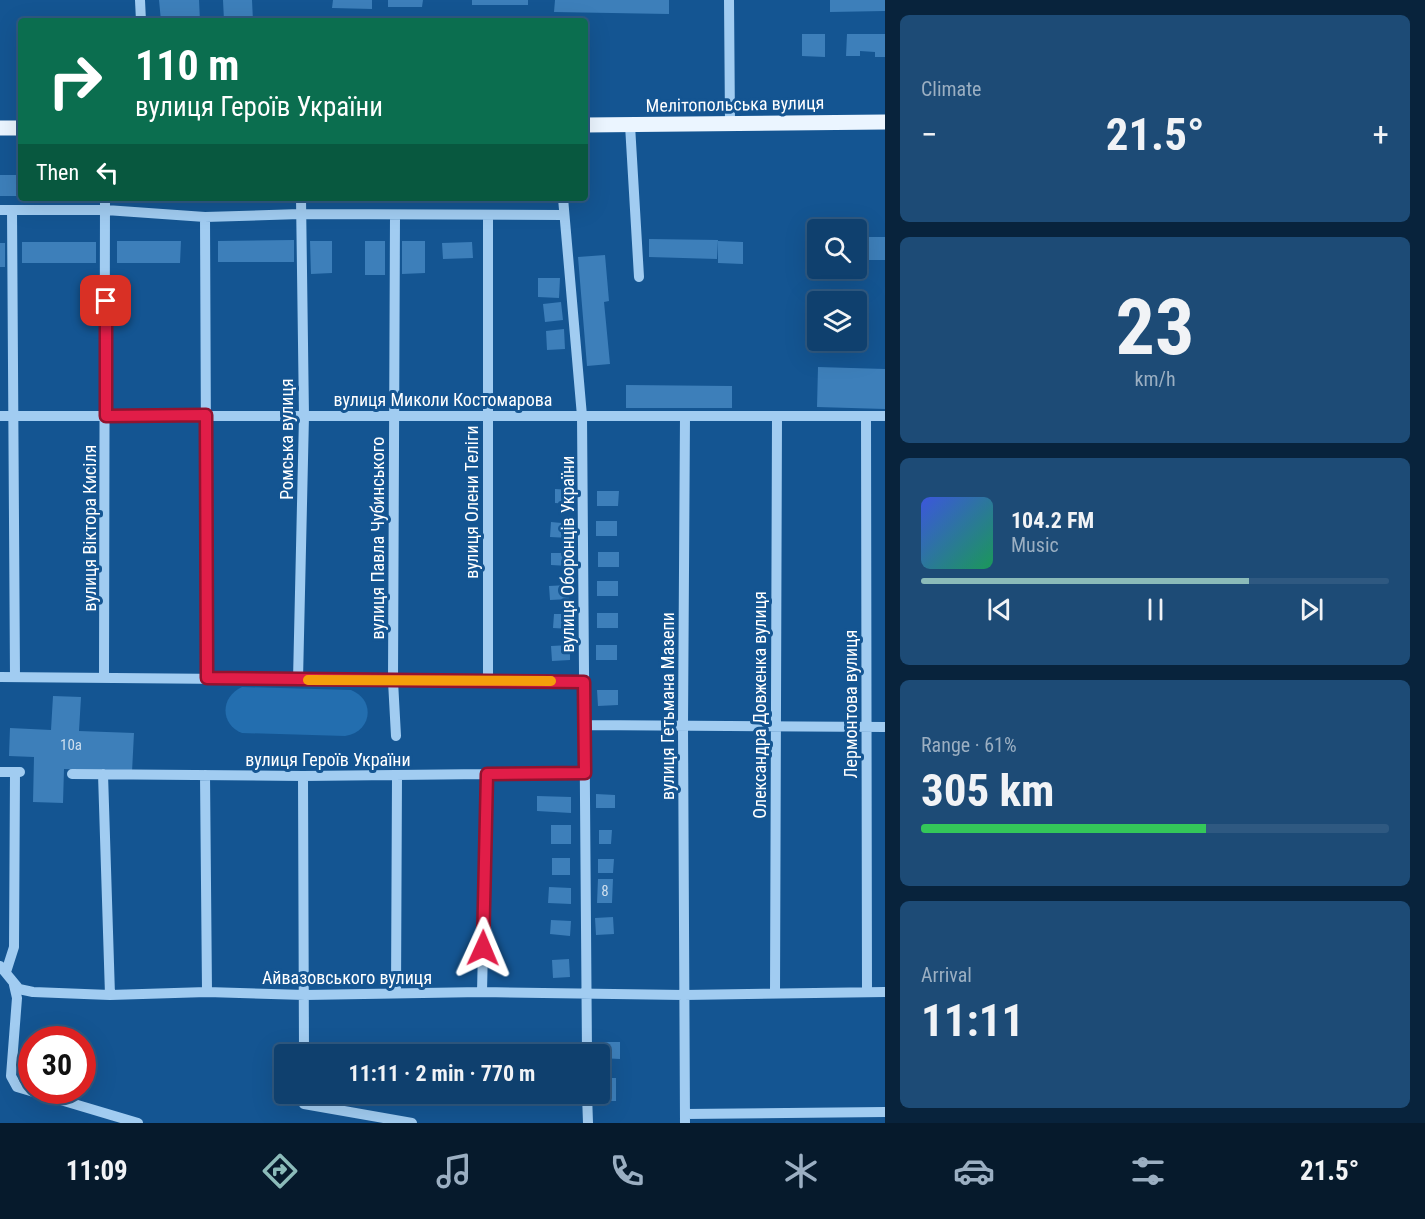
<!DOCTYPE html>
<meta charset="utf-8">
<style>
body{margin:0;font-family:"Roboto Condensed",sans-serif;background:#1d4b76;color:#f1f3f6;height:100vh;display:flex;flex-direction:column;font-size:22px;white-space:nowrap}
*{box-sizing:border-box;margin:0}
p{font-size:20px;color:#9bafc2}
.icon{flex:none;width:33px;height:33px;fill:none;stroke:currentColor;stroke-width:2;stroke-linecap:round;stroke-linejoin:round}
.map{position:relative;flex:1;overflow:hidden}
.side{display:flex;flex-direction:column;gap:15px;padding:15px;background:#08233c;width:540px}
.side>*{flex:none}
.top-card{position:absolute;left:18px;top:18px;width:570px;height:183px;border-radius:6px;box-shadow:0 6px 24px #0002,0 0 0 2px #2f5981;background:#0b6e4f;color:#fff;overflow:hidden}
.buttons{position:absolute;left:807px;top:219px;display:grid;gap:12px}
.buttons a{display:grid;place-items:center;width:60px;height:60px;border-radius:6px;background:#0f406e;box-shadow:0 6px 24px #0002,0 0 0 2px #2f5981;font-size:30px}
.speed{position:absolute;left:18px;top:1026px;display:flex;gap:12px;font-size:30px;font-weight:700;text-align:center}
.speed>*{display:grid;place-content:center;width:78px;height:78px;border-radius:50%;background:#0f406e;box-shadow:0 6px 24px #0002,0 0 0 2px #2f5981;line-height:1}
.speed .limit{border:9px solid #d22;background:#fff;color:#111}
.pin{position:absolute;display:grid;place-items:center;width:51px;height:51px;color:#fff;margin:-26px;border-radius:12px;box-shadow:0 3px 9px #0006}
.me{position:absolute;width:66px;margin:-33px;rotate:1deg;stroke-linejoin:round;filter:drop-shadow(0 0 4px #0008)}
.turn{display:flex;align-items:center;gap:21px;height:126px;padding:0 18px;font-size:27px}
.turn .icon{width:78px;height:78px;stroke-width:2.5}
.turn b{display:block;font-size:42px;line-height:51px}
.then{display:flex;align-items:center;height:57px;padding:0 18px;background:#0003;gap:12px;font-size:22px}
.big{font-size:45px;font-weight:700;line-height:1.1}
.side .widget{flex:1;display:flex;flex-direction:column;justify-content:center;gap:9px;min-width:0;padding:0 21px;border-radius:9px;background:#1d4b76}
.side .dial{align-items:center;gap:0}
.dial b{font-size:78px;line-height:1}
.song{display:flex;align-items:center;gap:18px}
.cover{width:72px;height:72px;border-radius:9px;background:linear-gradient(135deg,hsl(230 70% 55%),hsl(150 70% 35%))}
.played{height:6px;border-radius:3px;background:linear-gradient(90deg,#8bbbb9 70%,#2f5981 70%)}
.keys{display:flex;justify-content:space-around;direction:ltr}
.heat{display:flex;justify-content:space-between;align-items:center;font-size:33px;direction:ltr}
.charge{height:9px;border-radius:4px;background:linear-gradient(90deg,#34c759 61%,#2f5981 0)}
.trip{position:absolute;left:274px;top:1044px;width:336px;height:60px;border-radius:6px;background:#0f406e;box-shadow:0 6px 24px #0002,0 0 0 2px #2f5981;font-weight:700;line-height:60px;text-align:center}
.tabs{display:flex;height:96px;justify-content:space-around;align-items:center;background:#061a2c;color:#9bafc2}
.tabs .icon{width:42px;height:42px}
.tabs .active{color:#8bbbb9}
.tabs b{font-size:27px;color:#f1f3f6}
main{display:flex;flex:1;min-height:0}
.map>svg:first-child{display:block}
.green{fill:#236eaf}
.building{fill:#3d7fba}
.lines{fill:none;stroke-linecap:round;stroke-linejoin:round}
.minor{stroke:#a1ccf1;stroke-width:10}
.major{stroke:#ebf5ff;stroke-width:15}
.route-casing{stroke:#92132f;stroke-width:15}
.route{stroke:#e11d48;stroke-width:10}
.slow{stroke:#f59e0b;stroke-width:10}
.labels{text-anchor:middle;dominant-baseline:central;stroke-width:6;stroke-linejoin:round;paint-order:stroke}
.number-label{font-size:15px;fill:#cedfee}
.street-label{font-size:18px;fill:#fff;stroke:#145592}
</style>
<main>
<div class="map">
<svg width="885" height="1123" viewBox="0 0 885 1123">
<rect width="100%" height="100%" fill="#145592"/>
<!-- green -->
<path class="green" d="M242,687L351,690C376,700 372,732 345,736L242,733C220,724 220,697 242,687Z"/>
<!-- building -->
<path class="building" d="M159,0H199L200,21H161Z
M223,0H252L253,21H224Z
M333,0H372V9L332,8Z
M388,0H423L422,7H388Z
M472,0H528V5H472Z
M555,0H669V14L554,12Z
M830,0H885V11L830,12Z
M802,34H825V57L802,56Z
M847,34H885V57H875V52L860,51V56H846Z
M0,175H21V196H0Z
M185,198H219V201L185,200Z
M223,198H290V201L223,200Z
M856,237H885V260H856Z
M649,239L718,240L717,259L649,257Z
M294,240V262H218V241Z
M117,241H181L180,263H117Z
M310,241H332V273L311,274Z
M365,241H385V275H365Z
M402,241H425V273L402,274Z
M718,241L743,242V264L718,263Z
M22,242H96V263H22Z
M472,242L473,258L443,259L442,243Z
M0,243H5V267H0Z
M605,255L609,301L604,302L610,364L587,366L578,257Z
M538,278H560L559,298L538,297Z
M561,302L563,320L545,322L543,304Z
M564,329L565,349L547,350L546,331Z
M818,367L885,369V409L817,407Z
M626,385L732,386V408H626Z
M555,489L571,490L570,504L555,503Z
M597,491H619L618,506H597Z
M596,521H617V536H596Z
M551,522L572,524L570,538L550,537Z
M598,552H619V567H598Z
M551,553H569V566L551,565Z
M597,581H618V596H597Z
M568,585L569,599L550,600L549,586Z
M597,613H618V628H597Z
M554,614H571V629L553,628Z
M570,645V660L552,661L551,646Z
M596,645H617V660H596Z
M597,690H618V705L598,706Z
M53,696L81,697L79,731L134,733L132,772L64,769L63,803L33,802L34,757L9,756L10,728L51,730Z
M596,794L615,795V808H596Z
M537,796L571,797V813L537,811Z
M551,825H571V844H551Z
M599,830H612L611,844H599Z
M552,858H570V875H552Z
M598,859H614L613,873H598Z
M598,879H613L612,903H597Z
M549,887L571,888V904L548,903Z
M613,917L614,934L596,935L595,918Z
M551,920L571,921L570,936L550,934Z
M569,959L570,977L553,978L552,960Z
M599,1042H620V1059L600,1058Z
M551,1043H569L570,1054H552Z
M601,1078H616V1101H601Z"/>
<g class="lines">
<!-- minor -->
<path class="minor" d="M140,0L141,21
M729,0L730,123
M630,125L639,277
M563,198L582,416L587,1054
M0,210H106L205,217L300,214L564,215
M12,210L15,677
M395,215L393,681L396,736
M205,217L207,678
M0,416H885
M685,416L683,725L685,1123
M866,416L867,992
M0,677L584,682
M104,678L105,198
M298,680L304,416L301,198
M488,681V215
M584,725L885,727
M0,772H20
M72,774L303,776L585,773
M103,774L110,995
M205,775L207,992
M303,776L304,1054
M0,966L19,989L33,992L110,995L207,992L305,995L482,992L684,995L885,992
M6,972L14,947L15,772
M14,985L17,998L11,1076L17,1087L138,1123
M482,992L487,774
M396,993L397,775
M775,993L777,416
M304,1094V1104L412,1123
M587,1094L588,1123
M685,1114L885,1112"/>
<!-- major -->
<path class="major" d="M585,125L885,122
M0,128H21"/>
</g>
<g class="lines">
<!-- route casing -->
<g class="route-casing">
<path id="route" d="M106,301V416L206,415L207,678L584,682L585,773L487,774L483,948"/>
</g>
<!-- route -->
<use href="#route" class="route"/>
<!-- slow -->
<path class="slow" d="M308,680L551,681"/>
</g>
<g class="labels">
<!-- number labels -->
<g class="number-label">
<text x="71" y="745">10а</text>
<text x="605" y="891">8</text>
</g>
<!-- street labels -->
<g class="street-label">
<text transform="translate(735 104) rotate(-1)">Мелітопольська вулиця</text>
<text x="443" y="399">вулиця Миколи Костомарова</text>
<text transform="translate(286 439) rotate(-90)">Ромська вулиця</text>
<text transform="translate(471 502) rotate(-90)">вулиця Олени Теліги</text>
<text transform="translate(89 528) rotate(-90)">вулиця Віктора Кисіля</text>
<text transform="translate(377 538) rotate(-90)">вулиця Павла Чубинського</text>
<text transform="translate(567 554) rotate(-90)">вулиця Оборонців України</text>
<text transform="translate(850 704) rotate(-90)">Лермонтова вулиця</text>
<text transform="translate(759 705) rotate(-90)">Олександра Довженка вулиця</text>
<text transform="translate(667 706) rotate(-90)">вулиця Гетьмана Мазепи</text>
<text x="328" y="759">вулиця Героїв України</text>
<text x="347" y="977">Айвазовського вулиця</text>
</g>
</g>
</svg>
<div class="buttons">
<a><svg class="icon" aria-label="search" viewBox="0 0 24 24"><circle cx="10" cy="10" r="6"/><path d="M15 15l6 6"/></svg></a>
<a><svg class="icon" aria-label="layers" viewBox="0 0 24 24"><path d="M12 4l9 5-9 5-9-5zM3 14l9 5 9-5"/></svg></a>
</div>
<div class="speed"><div class="limit">30</div></div>
<div class="pin" style="left:106px;top:301px;background:#d93025"><svg class="icon" aria-label="arrive" viewBox="0 0 24 24"><path d="M6 21V4h12l-3 4 3 4H6"/></svg></div>
<svg class="me" style="left:483px;top:948px" viewBox="-20 -20 40 40"><path d="M0-17L14 15 0 8-14 15z" fill="#e11d48" stroke="#fff" stroke-width="4"/></svg>
<div class="trip">11:11 · 2 min · 770 m</div>
<div class="top-card">
<div class="turn"><svg class="icon" aria-label="right" viewBox="0 0 24 24"><path d="M7 20v-9h11M14 6l5 5-5 5"/></svg><div><b>110 m</b>вулиця Героїв України</div></div>
<div class="then">Then<svg class="icon" aria-label="left" viewBox="0 0 24 24"><path d="M17 20v-9H6M10 6l-5 5 5 5"/></svg></div>
</div>
</div>
<section class="side">
<div class="widget"><p>Climate</p>
<div class="heat"><a>−</a><b class="big">21.5°</b><a>+</a></div>
</div>
<div class="widget dial"><b>23</b><p>km/h</p></div>
<div class="widget">
<div class="song"><i class="cover"></i><div><b>104.2 FM</b><p>Music</p></div></div>
<div class="played"></div>
<div class="keys"><svg class="icon" aria-label="previous" viewBox="0 0 24 24"><path d="M18 5L8 12l10 7zM5 5v14"/></svg><svg class="icon" aria-label="pause" viewBox="0 0 24 24"><path d="M8 5v14M16 5v14"/></svg><svg class="icon" aria-label="next" viewBox="0 0 24 24"><path d="M6 5l10 7-10 7zM19 5v14"/></svg></div>
</div>
<div class="widget"><p>Range · 61%</p><b class="big">305 km</b><div class="charge"></div></div>
<div class="widget"><p>Arrival</p><b class="big">11:11</b></div>
</section>
</main>
<nav class="tabs">
<b>11:09</b>
<svg class="icon active" aria-label="directions" viewBox="0 0 24 24"><path d="M12 3l9 9-9 9-9-9zM9 14v-3h6M13 9l2 2-2 2"/></svg>
<svg class="icon" aria-label="music" viewBox="0 0 24 24"><path d="M9 18V5l10-2v13"/><circle cx="6" cy="18" r="3"/><circle cx="16" cy="16" r="3"/></svg>
<svg class="icon" aria-label="phone" viewBox="0 0 24 24"><path d="M5 4h4l2 5-3 2q2 4 5 5l2-3 5 2v4C11 20 4 13 5 4z"/></svg>
<svg class="icon" aria-label="climate" viewBox="0 0 24 24"><path d="M12 3v18M4 7l16 10M4 17L20 7"/></svg>
<svg class="icon" aria-label="car" viewBox="0 0 24 24"><path d="M5 17H2v-5l4-1 3-4h7l3 4 3 1v5h-3M9 17h6M6 11h13"/><circle cx="7" cy="17" r="2"/><circle cx="17" cy="17" r="2"/></svg>
<svg class="icon" aria-label="filters" viewBox="0 0 24 24"><path d="M4 7h16M4 17h16"/><circle cx="9" cy="7" r="2"/><circle cx="15" cy="17" r="2"/></svg>
<b>21.5°</b>
</nav>
